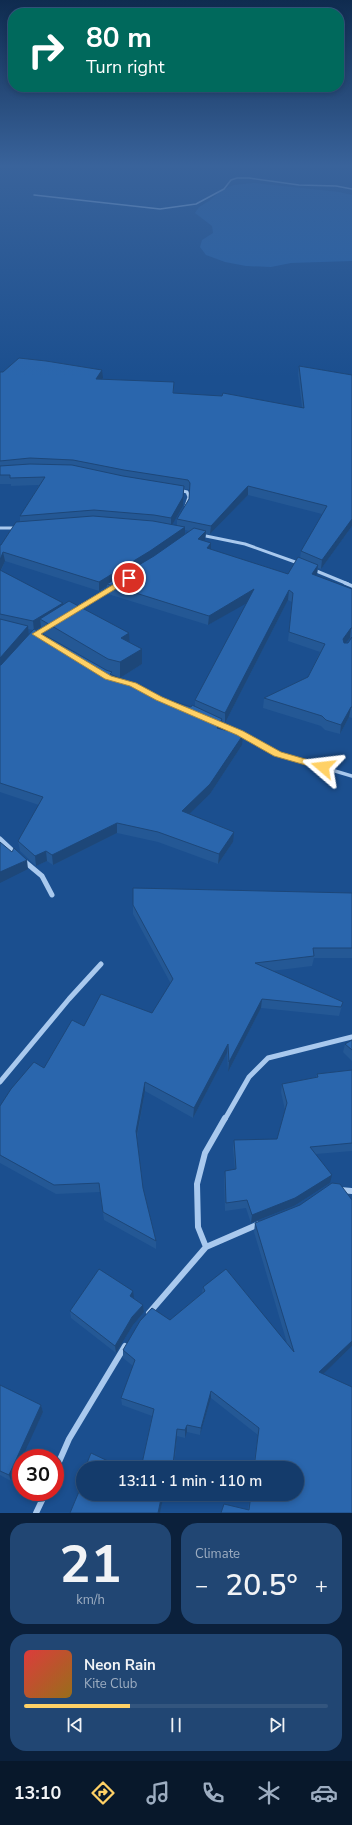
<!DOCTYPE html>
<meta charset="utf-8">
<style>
body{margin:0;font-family:"Nunito Sans",sans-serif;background:#214673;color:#f1f3f6;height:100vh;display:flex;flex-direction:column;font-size:15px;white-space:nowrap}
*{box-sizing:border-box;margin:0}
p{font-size:13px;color:#9dadc1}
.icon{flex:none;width:22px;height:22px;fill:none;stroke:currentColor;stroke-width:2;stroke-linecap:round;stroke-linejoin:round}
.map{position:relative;height:1513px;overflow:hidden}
.side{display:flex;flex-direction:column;gap:10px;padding:10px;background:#0b203b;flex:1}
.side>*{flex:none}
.top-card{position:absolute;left:8px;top:8px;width:336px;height:84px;border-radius:16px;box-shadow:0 2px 6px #0003,0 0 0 1px #33557e;background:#00695c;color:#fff;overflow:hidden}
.speed{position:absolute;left:12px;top:1449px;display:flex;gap:8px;font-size:20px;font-weight:700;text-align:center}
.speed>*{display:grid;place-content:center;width:52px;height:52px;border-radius:50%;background:#143b6b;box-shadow:0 2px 6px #0003,0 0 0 1px #33557e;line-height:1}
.speed .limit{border:6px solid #d22;background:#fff;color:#111}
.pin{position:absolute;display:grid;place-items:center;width:34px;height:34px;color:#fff;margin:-17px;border:2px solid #fff;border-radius:50%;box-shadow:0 1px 4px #0007}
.me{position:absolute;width:44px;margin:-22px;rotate:287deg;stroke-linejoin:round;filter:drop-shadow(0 0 3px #0008)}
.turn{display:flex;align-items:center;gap:14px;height:84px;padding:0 12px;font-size:18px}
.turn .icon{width:52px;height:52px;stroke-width:2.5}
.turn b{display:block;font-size:28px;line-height:34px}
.big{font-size:30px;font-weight:600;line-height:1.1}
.side .tile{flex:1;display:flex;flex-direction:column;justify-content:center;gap:6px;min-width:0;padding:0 14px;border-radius:16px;background:#214673}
.side .dial{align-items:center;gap:0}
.dial b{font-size:52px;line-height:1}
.song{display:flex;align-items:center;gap:12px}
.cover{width:48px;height:48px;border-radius:6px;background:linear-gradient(135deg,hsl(0 70% 55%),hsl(40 70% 35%))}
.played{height:4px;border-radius:2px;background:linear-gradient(90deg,#ffd166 35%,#33557e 35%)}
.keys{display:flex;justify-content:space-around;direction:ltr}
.heat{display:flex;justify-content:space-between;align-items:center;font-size:22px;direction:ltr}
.side .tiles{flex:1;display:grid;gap:10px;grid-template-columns:1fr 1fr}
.tile:last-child{grid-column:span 2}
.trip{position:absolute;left:76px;top:1461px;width:228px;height:40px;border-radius:20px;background:#143b6b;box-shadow:0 2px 6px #0003,0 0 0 1px #33557e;font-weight:600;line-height:40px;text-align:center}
.tabs{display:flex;height:64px;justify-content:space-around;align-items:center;background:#08182b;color:#9dadc1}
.tabs .icon{width:28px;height:28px}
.tabs .on{color:#ffd166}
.tabs b{font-size:18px;color:#f1f3f6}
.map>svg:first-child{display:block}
.green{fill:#2461a8}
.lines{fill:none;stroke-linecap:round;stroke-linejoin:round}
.minor-far4{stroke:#a9c9ee;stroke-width:1.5}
.minor-far3{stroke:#a9c9ee;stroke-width:3}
.minor-far2{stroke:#a9c9ee;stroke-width:3.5}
.minor-far1{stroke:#a9c9ee;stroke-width:5}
.minor{stroke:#a9c9ee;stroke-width:6}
.wall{fill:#245895;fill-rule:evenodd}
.shaded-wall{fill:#1d4779}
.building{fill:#2a66ad;stroke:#1d4779}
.route{fill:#ffd166;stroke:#a68842}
</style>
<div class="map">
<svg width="352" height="1513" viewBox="0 0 352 1513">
<rect width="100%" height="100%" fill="#1b4f8f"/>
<!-- green -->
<path class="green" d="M254,183L339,192L352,195V261L291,263L271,267L246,266L225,262L206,255L200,247L202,240L213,233L212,226L195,213L199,207L209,201L222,190L234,185Z"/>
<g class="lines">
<!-- minor-far4 -->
<path class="minor-far4" d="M34,195L160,209L196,204L224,189L231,180L237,178H249L299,185L336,186L352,189"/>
<!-- minor-far3 -->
<path class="minor-far3" d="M179,490L187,492L189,497L186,506
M0,528H16
M201,535L245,544L298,563
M314,570L348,584"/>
<!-- minor-far2 -->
<path class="minor-far2" d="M345,583L352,586
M76,609L111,588
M218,723L278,754L352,776"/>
<!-- minor-far1 -->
<path class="minor-far1" d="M0,839L16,854
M24,861L42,876L52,895
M0,1082L69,999L101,964
M225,1119L249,1077L268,1058L352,1037"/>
<!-- minor -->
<path class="minor" d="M340,1190L352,1191
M206,1247L198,1227L197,1184L205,1153L225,1118
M149,1313L206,1247L259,1224
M55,1471L69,1439L125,1346
M36,1513L46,1492"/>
</g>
<!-- wall -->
<path class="wall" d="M299,366L352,375V526L321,569L318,568L317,574L316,576L352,589V718L349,717L340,734L325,730L321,726L263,708L264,698L308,677L320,652L288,641L292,602L288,600L225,723L222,721L221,729L242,745L210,794L189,814L233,842L218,864L158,842L117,833L53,865L47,861L36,866L20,851L18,841L39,805L0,792V545H1L20,521V516L39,485L11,486V484H0V372L103,378L102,379L174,382V393L302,407L298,374ZM184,489H188L190,491L189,499L177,519V525H172L183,506ZM248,495L322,514L301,551L300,558L288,574L211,550L204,541L205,540L206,534H210ZM185,530L190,531L185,534ZM5,561L99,591L107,586L108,594L208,625L247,602L195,700V707H191L163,698L114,675L120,678L142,664L129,642V633L63,605V603L1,571ZM41,627V633L36,630ZM28,629L33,630L29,635ZM352,637L348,643H345L350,638Z
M352,893V958H314L312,966L272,971L343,1002L339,1016L261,1008L228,1072L227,1053L193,1118L145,1091L137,1138L143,1188L156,1241V1249L104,1220L100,1192L56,1194L0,1163V1106L44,1068L84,1026L152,1013L171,984L133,914V905Z
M352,1040V1061L343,1052L345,1044Z
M352,1070V1151L316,1154L330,1183L294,1206L251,1223L246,1208L225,1211L224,1179L225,1171L235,1170L233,1148L234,1140L277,1139L285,1110L281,1092L282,1084L316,1077L317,1074Z
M255,1223L352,1346L323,1374L352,1513L248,1510L250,1494H297V1468H253L258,1435L211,1398L200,1435L187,1432L185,1438L177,1436L174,1468H141L152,1416L122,1405L121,1398L133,1366L123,1358V1350L170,1320L202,1293L203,1287L287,1343L254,1232Z
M133,1299L143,1305L144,1312L133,1325L116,1353L71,1318L70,1311Z
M0,1385L41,1405L43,1412L21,1458V1460L11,1481L0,1475Z
M83,1472V1494H164L160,1513H70L82,1484L81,1478Z"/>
<!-- shaded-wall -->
<path class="shaded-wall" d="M102,370L103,378L97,387L96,379Z
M184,486L183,506L171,527V518Z
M248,486V495L210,534L211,526Z
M352,519V526L321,569L322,560Z
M185,527V536L109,585L107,584V586L99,591V582Z
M206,531L205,540L197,548L198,539Z
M211,543V552L207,548Z
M3,552L5,561L0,572V560Z
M318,565L317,574L311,584L312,574Z
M254,589V599L208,625L209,616Z
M289,590L288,600L225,723V713Z
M63,603L64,613L40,619L41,627L34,631L33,621Z
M28,626L29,636L0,669V658Z
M351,628L350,638L341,648L343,639Z
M129,633L130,648L121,638Z
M142,649V664L120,678V662Z
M351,707L349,717L340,734L341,725Z
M222,719V728L217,738V728Z
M243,735L242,745L210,794L182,821V811Z
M117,823V833L53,865L52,855Z
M234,832L233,842L218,864L219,854Z
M46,851L47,861L36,866L35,856Z
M27,860L28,869L0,883V872Z
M262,999L261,1008L228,1072L229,1062Z
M228,1044L227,1053L193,1118L194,1108Z
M145,1082V1091L136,1140V1131Z
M332,1175L330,1183L294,1206L251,1223L252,1215Z
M133,1291L134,1298L130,1296Z
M143,1305L144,1312L133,1325L116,1353L115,1346L132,1317Z
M352,1341V1346L317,1380L319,1372Z
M211,1391V1398L200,1435L201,1428Z
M41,1405L43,1412L22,1458H21V1460L11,1481L9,1475Z
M187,1425V1432L185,1438V1430Z
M177,1429V1436L173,1468V1465Z
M162,1494H164L160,1513H158Z"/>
<!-- building -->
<path class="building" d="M19,358L46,361L102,370L96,379L174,382L173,393L222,396L223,393L304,408L299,366L352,375V519L322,560L301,551L327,506L248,486L211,526L177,519L189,499L190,483L188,480L124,470L73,460L30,458L0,461V372H3Z
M30,464L72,465L123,476L184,486L183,497L171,518L154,515L94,510L20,516L45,477L10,478V475H0V466Z
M93,516L153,521L185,527L150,551L99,582L3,552L0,560V545H1L16,522Z
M194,528L206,531L198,539L211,543L207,548L288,574L298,557L318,565L312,574L352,589V628H351L343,639L344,643H348L352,637V707H351L341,725L326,720L322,716L264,698L308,677L325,644L289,632L293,593L289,590L225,713L195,700L254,589L209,616L107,584L154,556Z
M0,570L63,603L33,621L0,614Z
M69,601L129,633L121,638L142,649L120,662L108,659L40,619Z
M0,619L28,626L0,658Z
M34,629L106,670L112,672L110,674L163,698L191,707L192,705L222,719L217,728L243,735L210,784L182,811L234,832L219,854L158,832L117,823L52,855L46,851L35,856L18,841L43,797L0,783V665H1Z
M0,842L12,852L14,848L27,860L0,872Z
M133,888L352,893V948H313L314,956L255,963L343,1002L341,1007L262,999L229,1062L228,1044L194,1108L145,1082L136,1131L143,1188L156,1241L103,1212L99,1183L54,1185L0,1155V1106L11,1089L34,1062L44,1068L72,1020L84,1026L101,994L152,1013L173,979L133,905Z
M352,1040V1050L345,1044Z
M352,1070V1143L310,1147L332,1175L295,1198L252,1215L247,1200L226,1203L225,1171L236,1169L234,1140L277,1139L287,1103L282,1084L318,1077L317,1074Z
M332,1183L340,1184L352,1200V1341L319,1372L352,1387V1513H221L224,1504L249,1510L251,1494H297V1468H254L259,1428L211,1391L201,1428L187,1425L185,1430L177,1429L173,1465H169L168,1468H141L154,1409L121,1398L135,1360L123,1350L140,1321L152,1308L170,1320L205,1291L203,1287L226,1269L294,1352L255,1223L300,1205Z
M99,1269L133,1291L130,1296L143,1305L132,1317L115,1346L70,1311Z
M0,1385L41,1405L9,1475L0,1471Z
M91,1453L108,1461L130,1468H85Z
M83,1472V1479L81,1478Z
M83,1482V1494H162L158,1513H70Z"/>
<!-- sky -->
<linearGradient id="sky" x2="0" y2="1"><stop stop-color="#0f2b4f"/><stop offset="0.44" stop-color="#39639b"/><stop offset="1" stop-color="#39639b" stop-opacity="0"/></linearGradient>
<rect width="352" height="377" fill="url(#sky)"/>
<!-- route -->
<path class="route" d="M129,575L133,578L132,579L41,634L111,676L136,683L162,697L243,731L281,752L326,765L327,767L326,769L323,770L274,756L237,735L156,700L130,686L105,679L32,634Z"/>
</svg>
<div class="speed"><div class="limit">30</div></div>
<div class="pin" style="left:129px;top:578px;background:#d93025"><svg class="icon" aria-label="arrive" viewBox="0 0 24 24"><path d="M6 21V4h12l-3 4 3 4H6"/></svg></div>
<svg class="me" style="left:323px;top:767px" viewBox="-20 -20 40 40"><path d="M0-17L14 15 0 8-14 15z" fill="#ffd166" stroke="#fff" stroke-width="4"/></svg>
<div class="trip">13:11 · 1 min · 110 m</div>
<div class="top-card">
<div class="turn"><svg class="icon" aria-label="right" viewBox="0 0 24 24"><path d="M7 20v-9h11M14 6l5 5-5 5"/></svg><div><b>80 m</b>Turn right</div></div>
</div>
</div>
<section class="side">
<div class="tiles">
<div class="tile dial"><b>21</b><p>km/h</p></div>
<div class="tile"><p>Climate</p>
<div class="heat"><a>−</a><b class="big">20.5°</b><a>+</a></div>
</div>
<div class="tile">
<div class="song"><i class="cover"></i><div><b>Neon Rain</b><p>Kite Club</p></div></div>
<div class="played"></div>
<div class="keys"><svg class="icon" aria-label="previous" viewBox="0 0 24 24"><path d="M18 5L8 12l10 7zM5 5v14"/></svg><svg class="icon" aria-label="pause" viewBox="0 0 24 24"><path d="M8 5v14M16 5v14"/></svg><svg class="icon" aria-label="next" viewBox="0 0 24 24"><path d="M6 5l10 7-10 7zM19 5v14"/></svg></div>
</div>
</div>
</section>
<nav class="tabs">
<b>13:10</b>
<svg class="icon on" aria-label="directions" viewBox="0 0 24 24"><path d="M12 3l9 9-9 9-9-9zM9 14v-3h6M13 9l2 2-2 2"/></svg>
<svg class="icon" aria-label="music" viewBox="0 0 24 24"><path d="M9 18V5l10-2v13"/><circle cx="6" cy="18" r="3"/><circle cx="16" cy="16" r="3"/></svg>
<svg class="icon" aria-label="phone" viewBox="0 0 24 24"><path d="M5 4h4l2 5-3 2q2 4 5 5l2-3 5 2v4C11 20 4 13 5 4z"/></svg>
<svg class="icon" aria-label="climate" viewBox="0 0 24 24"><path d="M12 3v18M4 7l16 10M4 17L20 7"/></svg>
<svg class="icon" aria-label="car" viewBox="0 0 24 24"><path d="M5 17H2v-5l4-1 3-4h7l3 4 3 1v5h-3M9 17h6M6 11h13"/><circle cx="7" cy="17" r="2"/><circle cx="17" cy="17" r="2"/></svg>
</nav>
